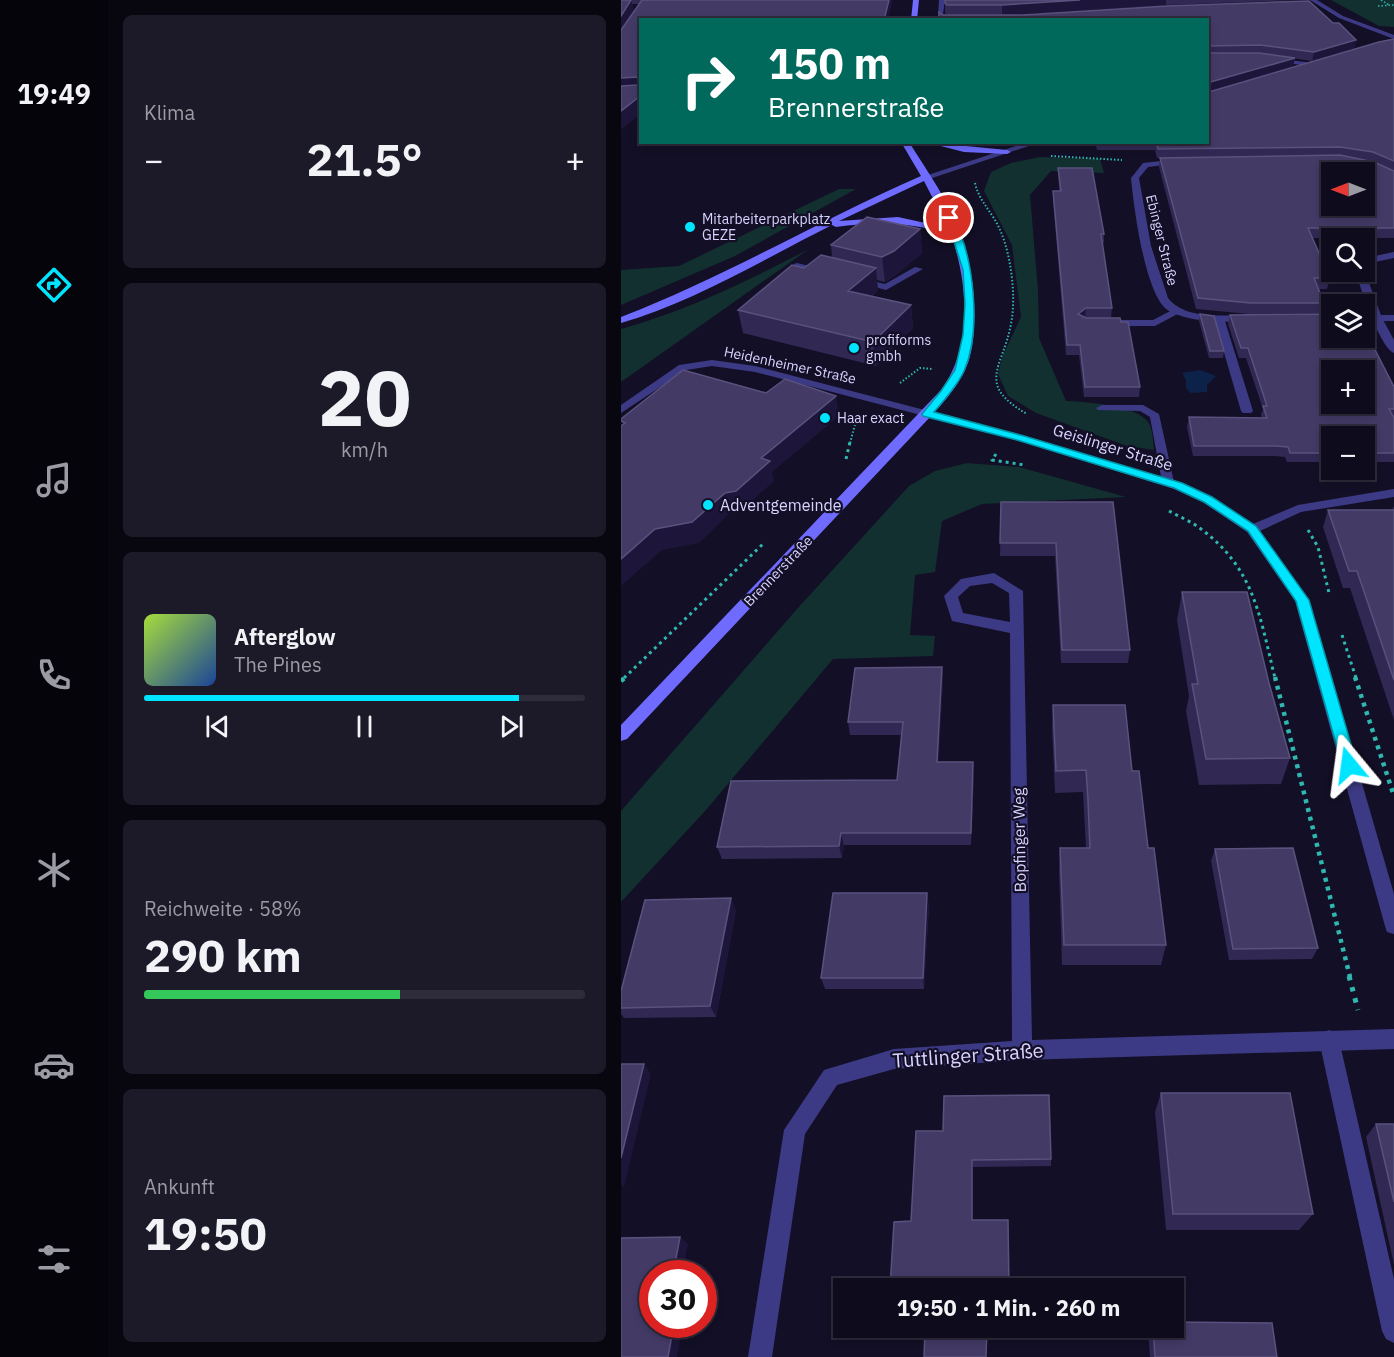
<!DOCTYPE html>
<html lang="de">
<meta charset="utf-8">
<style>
body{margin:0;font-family:"IBM Plex Sans",sans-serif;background:#1c1929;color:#f1f3f6;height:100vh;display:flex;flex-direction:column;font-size:22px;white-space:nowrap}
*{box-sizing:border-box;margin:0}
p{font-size:20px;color:#9b9ba3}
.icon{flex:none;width:33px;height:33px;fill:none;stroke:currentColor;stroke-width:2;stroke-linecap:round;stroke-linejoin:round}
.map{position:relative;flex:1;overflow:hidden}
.sheet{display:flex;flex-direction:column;gap:15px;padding:15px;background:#08060f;width:513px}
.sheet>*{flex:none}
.banner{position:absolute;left:18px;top:18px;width:570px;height:126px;border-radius:0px;box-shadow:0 3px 9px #0003,0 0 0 2px #2e2b3b;background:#00695c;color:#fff;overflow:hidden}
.needle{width:39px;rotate:270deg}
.fabs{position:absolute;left:700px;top:162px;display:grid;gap:12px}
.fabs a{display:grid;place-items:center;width:54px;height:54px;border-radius:0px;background:#0e0b1c;box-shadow:0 3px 9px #0003,0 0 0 2px #2e2b3b;font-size:30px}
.speed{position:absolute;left:18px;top:1260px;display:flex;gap:12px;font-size:30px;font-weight:700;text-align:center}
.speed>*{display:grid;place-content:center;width:78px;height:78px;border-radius:50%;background:#0e0b1c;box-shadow:0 3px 9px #0003,0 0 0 2px #2e2b3b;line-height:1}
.speed .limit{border:9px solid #d22;background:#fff;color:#111}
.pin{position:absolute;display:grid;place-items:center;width:51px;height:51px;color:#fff;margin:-26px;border:3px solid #fff;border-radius:50%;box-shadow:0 2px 6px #0007}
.me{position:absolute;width:66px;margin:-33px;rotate:344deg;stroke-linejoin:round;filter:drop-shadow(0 0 4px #0008)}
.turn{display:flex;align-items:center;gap:21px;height:126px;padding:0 30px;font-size:27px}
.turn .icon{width:78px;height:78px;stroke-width:2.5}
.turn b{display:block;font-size:42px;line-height:51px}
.big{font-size:45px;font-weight:800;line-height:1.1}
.sheet .tile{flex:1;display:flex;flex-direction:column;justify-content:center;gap:9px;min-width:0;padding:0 21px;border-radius:9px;background:#1c1929}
.sheet .dial{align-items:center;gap:0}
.dial b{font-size:78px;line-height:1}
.song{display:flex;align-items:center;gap:18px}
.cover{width:72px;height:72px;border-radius:9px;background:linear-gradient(135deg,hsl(80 70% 55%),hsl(220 70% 35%))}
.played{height:6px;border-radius:3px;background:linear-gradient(90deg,#00e5ff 85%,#2e2b3b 85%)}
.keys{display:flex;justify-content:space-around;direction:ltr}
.heat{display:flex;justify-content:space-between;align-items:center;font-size:33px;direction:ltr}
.charge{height:9px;border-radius:4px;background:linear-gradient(90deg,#34c759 58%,#2e2b3b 0)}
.trip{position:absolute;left:212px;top:1278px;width:351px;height:60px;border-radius:0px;background:#0e0b1c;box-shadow:0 3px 9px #0003,0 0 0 2px #2e2b3b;font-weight:800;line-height:60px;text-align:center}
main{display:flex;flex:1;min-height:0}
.tab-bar{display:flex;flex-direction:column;width:108px;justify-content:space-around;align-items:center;background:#06040b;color:#9b9ba3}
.tab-bar .icon{width:42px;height:42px}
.tab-bar .current{color:#00e5ff}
.tab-bar b{font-size:27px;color:#f1f3f6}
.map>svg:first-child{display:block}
.green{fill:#12302f}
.water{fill:#0c2248}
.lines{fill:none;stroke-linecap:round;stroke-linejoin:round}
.path-far4{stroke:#2fb8b0;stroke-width:1.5;stroke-dasharray:1.5 2;stroke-linecap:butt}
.path-far3{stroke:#2fb8b0;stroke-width:2;stroke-dasharray:1.5 2;stroke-linecap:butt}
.path-far2{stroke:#2fb8b0;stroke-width:3;stroke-dasharray:3 4;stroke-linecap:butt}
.path-far1{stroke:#2fb8b0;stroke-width:4.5;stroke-dasharray:4 5;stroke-linecap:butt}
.path{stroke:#2fb8b0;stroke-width:5;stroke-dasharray:4.5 7;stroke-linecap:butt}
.service{fill:#3d3a85;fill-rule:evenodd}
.minor{fill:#3d3a85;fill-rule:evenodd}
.tertiary{fill:#3d3a85;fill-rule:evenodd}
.secondary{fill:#6f6bff;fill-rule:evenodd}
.wall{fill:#312854;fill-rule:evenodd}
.shaded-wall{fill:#1d163a}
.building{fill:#433a66;stroke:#5a527e;stroke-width:1.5;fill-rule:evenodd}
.route{fill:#00e5ff;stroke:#0095a6;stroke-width:1.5}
.poi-dot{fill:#00e5ff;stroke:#130f26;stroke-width:2}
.labels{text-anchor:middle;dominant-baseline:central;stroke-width:4.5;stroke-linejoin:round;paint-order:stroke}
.far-poi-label{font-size:14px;fill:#d9d4ff;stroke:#130f26;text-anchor:start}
.far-street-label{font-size:14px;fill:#d9d4ff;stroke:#130f26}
.street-label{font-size:16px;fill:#d9d4ff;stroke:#130f26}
.poi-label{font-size:16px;fill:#d9d4ff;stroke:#130f26;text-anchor:start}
.near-street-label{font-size:20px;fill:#d9d4ff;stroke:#130f26}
</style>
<main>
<nav class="tab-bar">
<b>19:49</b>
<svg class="icon current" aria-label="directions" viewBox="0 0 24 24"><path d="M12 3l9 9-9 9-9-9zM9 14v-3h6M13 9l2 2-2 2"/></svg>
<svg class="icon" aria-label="music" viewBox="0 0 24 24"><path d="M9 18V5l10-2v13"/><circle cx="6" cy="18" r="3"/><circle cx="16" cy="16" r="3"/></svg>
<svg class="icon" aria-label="phone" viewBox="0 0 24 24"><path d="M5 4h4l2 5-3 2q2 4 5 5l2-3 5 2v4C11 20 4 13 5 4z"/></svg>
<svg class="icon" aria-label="climate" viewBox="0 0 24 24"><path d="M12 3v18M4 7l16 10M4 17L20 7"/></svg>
<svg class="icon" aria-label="car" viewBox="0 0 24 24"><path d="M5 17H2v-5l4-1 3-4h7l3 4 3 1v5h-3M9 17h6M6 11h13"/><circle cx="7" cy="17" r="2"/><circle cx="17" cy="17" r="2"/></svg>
<svg class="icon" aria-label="filters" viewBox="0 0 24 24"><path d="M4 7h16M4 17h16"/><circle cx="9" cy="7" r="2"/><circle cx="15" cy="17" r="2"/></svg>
</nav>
<section class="sheet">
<div class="tile"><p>Klima</p>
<div class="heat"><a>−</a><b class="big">21.5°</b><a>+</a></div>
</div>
<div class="tile dial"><b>20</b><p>km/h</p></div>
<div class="tile">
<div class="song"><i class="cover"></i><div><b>Afterglow</b><p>The Pines</p></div></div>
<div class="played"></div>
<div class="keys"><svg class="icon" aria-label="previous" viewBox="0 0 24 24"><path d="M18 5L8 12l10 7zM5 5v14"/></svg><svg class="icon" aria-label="pause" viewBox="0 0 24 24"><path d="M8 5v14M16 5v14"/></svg><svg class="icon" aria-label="next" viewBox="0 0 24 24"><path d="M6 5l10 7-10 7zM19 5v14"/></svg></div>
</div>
<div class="tile"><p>Reichweite · 58%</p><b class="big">290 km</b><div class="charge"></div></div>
<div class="tile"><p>Ankunft</p><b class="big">19:50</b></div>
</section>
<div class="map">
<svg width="773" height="1357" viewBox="0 0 773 1357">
<rect width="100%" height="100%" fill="#130f26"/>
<!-- green -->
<path class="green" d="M710,0H773V27L758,26Z
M419,157L479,159L483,173L430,171L409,195L417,290L418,338L445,401C465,402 515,405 527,422C532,429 532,441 533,450L506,446L415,413L387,396L377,374L382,355L400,317L391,245L363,191L370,172L390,163Z
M218,189H235L114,256L0,305V270L58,266Z
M188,249L0,382V329C67,310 127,281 188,249Z
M346,463L398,467L505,497L361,504L321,521L314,572L294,575L289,635L314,636L312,656L212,659L85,810L0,902V811L176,609L288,486L314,471Z"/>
<!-- water -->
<path class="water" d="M579,370L595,376L586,385V392L570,393L565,388V380L561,373Z"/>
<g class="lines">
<!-- path-far4 -->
<path class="path-far4" d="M760,0L768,5
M757,6L773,5"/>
<!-- path-far3 -->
<path class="path-far3" d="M430,156L501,160
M354,183C357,197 366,207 374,220C381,232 385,245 388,259C392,280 394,303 390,324C382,368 354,384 406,414
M279,383L299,368L312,369
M229,443L236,417"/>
<!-- path-far2 -->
<path class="path-far2" d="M375,454L371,460L404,465
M225,459L229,442
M548,511C559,517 571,522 580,529C634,569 639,618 654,678
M687,530L697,547L708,593
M721,635L735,678
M3,678L144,542"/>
<!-- path-far1 -->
<path class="path-far1" d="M654,677L729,977
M734,677L773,796
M0,681L5,677"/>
<!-- path -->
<path class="path" d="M728,976L737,1010"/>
<!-- service -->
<path class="service" d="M176,263L205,270L207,272L202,275L173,268V264Z
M294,267L302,269L265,290L233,281L238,278L264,284Z
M555,308L564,310L534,326H488L483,323L488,320H532Z
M773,315V321H756L751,318L756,315Z
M594,316L603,318L632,411L630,413H622L620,411L593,318Z
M481,405H522L538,414L553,482L551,485H543L541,482L529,417L519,411L477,410L475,408Z
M708,1030L715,1033L718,1040L773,1279V1343L765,1339L761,1331L698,1040L701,1033Z"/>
<!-- minor -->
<path class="minor" d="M318,0H324L322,14L338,20H322L317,16Z
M689,0H696L722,16L773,35V39L718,18Z
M652,58L692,63L695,65L692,67L654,61Z
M558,159H561V163L527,167L518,178L530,246L547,298C564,320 602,315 627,315L631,316V320C612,324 559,322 544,308C523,287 513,208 510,178L522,163Z
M773,252V258L744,264V258Z
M735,272H744L761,318L773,340V353C759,347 739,288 735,272Z
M91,360L134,366L404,436L561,483L591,497L632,524L677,505L773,489V497L680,512L639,531L688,600L773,894V934L766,932L764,926L674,601L626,532L583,503L553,489L396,440L134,372L91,366L65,370L0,413V405L58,365Z
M373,573L402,591L411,1040L773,1029V1049L401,1060L273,1069L216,1085L184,1134L151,1357H127L163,1130L203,1070L273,1049L391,1041L389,633L331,621L323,596L340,579ZM371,583L388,593L389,622L342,613L337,597L349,586Z"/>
<!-- tertiary -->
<path class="tertiary" d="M407,142H420L308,179L301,177Z"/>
<!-- secondary -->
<path class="secondary" d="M292,0H298L296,20H290Z
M280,142H288C306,171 329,203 340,234C353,267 360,333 345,368C337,386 323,402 310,416L6,739L0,741V725L320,390C352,348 347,282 330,235C291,222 256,221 215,227L211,225C145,258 71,303 0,323V317C104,277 199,220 300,176ZM303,181L327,228L277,217L218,221Z
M304,142L386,150L390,152L386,154L343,152Z"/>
</g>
<!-- wall -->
<path class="wall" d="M0,0H271L267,20H20V113L0,129ZM11,4H18L13,12Z
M324,0H677L545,5L384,15H402L546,6L688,1L712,23H718L735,40L733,48L691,61L637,53L587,54L638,53L674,58L672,66L588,92L758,42L773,39V238H691L709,278L706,289H697L703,303L701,313L628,314L575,309L538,167L539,158H536L534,150H476L474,142H586V20H318V12L322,15H326L324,13ZM711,172H744V206H711Z
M437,168L483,234V243H481L491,308L490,318H464L519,387L518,397H463L458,355H445L432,200V191H438Z
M299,229L301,253L275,275L264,282L256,280L257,290L250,297L290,305L292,328L255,366L122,333L117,310L183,268L211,258L210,245Z
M579,314L603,351L602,358H588L578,321Z
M609,315L719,340L773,387V462H744V436H711V462H666L664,457L653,456H572L566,427L568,417L641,418L640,415L642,409L625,358H618L607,324Z
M380,502H492L509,650L507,663H440L434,556H379Z
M772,507H773V720L729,588H722L702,527L707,510H771Z
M561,592L648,683L669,758L660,784L578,785L565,711L568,696L556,620Z
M321,667L322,681L317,762L353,775L350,845H223L221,858L101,859L96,847L276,780L280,735H229L227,722Z
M432,705L511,771L545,945L540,965H441L438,869L439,848H465L462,792L434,793L431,728Z
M594,849L697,948L691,959L608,960L590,861Z
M308,905L303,989H204L200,978Z
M115,910L95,1017L3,1018L0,1014V991Z
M540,1093L692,1214L678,1230H545L534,1112Z
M755,1124H773V1265L745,1137Z
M295,1131L430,1159V1166L352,1167L351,1220L290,1221Z
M528,1328H552L656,1357H529L527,1330Z"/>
<!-- shaded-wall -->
<path class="shaded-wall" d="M10,0L13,12L0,34V16Z
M268,0H271L267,20H263Z
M459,0H545V5L381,15V5Z
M735,40L733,48L691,61L693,52Z
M674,58L672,66L586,92L587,83Z
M16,77L20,91L0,93V78Z
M18,97H20V113L0,129V111Z
M299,229L301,253L275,275L264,282L261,257Z
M255,268L257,290L230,314L227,291Z
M290,305L292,328L255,366L252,342Z
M465,308L464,318L457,314Z
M215,396L218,416L151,472L153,481L120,511L109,513L78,543L41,550L0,586V559L34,529L140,458Z
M321,667L322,681L317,775L316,762Z
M352,762L353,775L350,845V833Z
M220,833L223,845L221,858L218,846Z
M306,893L308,905L303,989L302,978Z
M110,898L115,910L95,1017L89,1006Z
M23,1064L30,1074L3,1187L0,1184V1158Z
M351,1160L352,1167L351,1226Z
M59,1237L67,1244L61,1274H52Z
M53,1324H62L56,1357H47Z"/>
<!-- building -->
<path class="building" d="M0,0H10L0,16Z
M21,0H268L263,20H20V97H18L0,111V86L17,85L19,79L16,77L0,78V30Z
M324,0H459L381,5H326L324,3Z
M688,1L712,23H718L735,40L693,52L639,45L587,46L586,47V20H318V12L322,15H402L546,6Z
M773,39V161L752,152L719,147L537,149L535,142H586V91L588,92L758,42Z
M586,53H638L674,58L586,83Z
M719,155L753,162L773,171V228H687L709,278H693L703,303H630L577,298L539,158ZM711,172H744V206H711Z
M437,168H471L483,234H480L491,308H465L457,314L465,318H499L500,322H507L519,387H464L459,345H446L432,191H440Z
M246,217L299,229L273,251L261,257L210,245Z
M200,255L255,268L227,291L290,305L252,342L117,310L171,265L183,268Z
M579,314L593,316L603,351H589Z
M708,314L711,321V338H718L719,340H749L773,387V409H768L773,418V453H744V436H711V453H669L667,447L655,446H573L568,417L646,418L642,406H646L627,348H620L609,315ZM711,370H744V404H711Z
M62,370L145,393L164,379L215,396L140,458L149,461L115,491L104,493L71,522L34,529L0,559V426L4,423L0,421V419Z
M380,502H492L509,650H441L435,543H379Z
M707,510H773V680L736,571H728Z
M561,592H626L648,683L669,758L585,759L571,684H577Z
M321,667L316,762H352L350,833H220L218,846L96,847L110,781L276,780L282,722H227L234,668Z
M432,705H504L511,771H518L527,848H533L545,945H443L439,848H469L467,800L465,770L435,771Z
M672,848L697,948L612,949L594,849Z
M212,893H306L302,978H200Z
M110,898L89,1006L0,1008V991L24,900Z
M0,1064H23L0,1158Z
M540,1093H669L692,1214H552Z
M428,1095L430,1159L351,1160V1220H387L388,1288H269L273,1222L290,1221L295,1131H322L323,1096Z
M755,1124H773V1202Z
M59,1237L52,1274H32V1324H53L47,1357H0V1238Z
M552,1322L651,1323L656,1357H534L532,1328H552Z
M304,1328H366L365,1357H303Z"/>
<!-- route -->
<path class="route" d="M325,216H331C353,254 361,330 343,371C336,386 324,399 313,412L403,436L561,483L591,497L635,526L688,600L736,765L733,769H723L721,765L675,601L627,531L583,502L553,488L396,440L302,416L301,414L320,391L334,370L342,335L344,304L342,270Z"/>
<!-- markers -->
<g class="poi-dot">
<circle cx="69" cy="227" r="6"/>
<circle cx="233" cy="348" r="6"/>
<circle cx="204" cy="418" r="6"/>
<circle cx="87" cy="505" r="6"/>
</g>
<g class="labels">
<!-- far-poi labels -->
<g class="far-poi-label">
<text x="81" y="219">Mitarbeiterparkplatz<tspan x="81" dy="16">GEZE</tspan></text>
<text x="245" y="340">profiforms<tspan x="245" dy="16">gmbh</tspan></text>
<text x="216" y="418">Haar exact</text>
</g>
<!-- far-street labels -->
<g class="far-street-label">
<text transform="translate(541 240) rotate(76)">Ebinger Straße</text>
<text transform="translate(169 365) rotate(12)">Heidenheimer Straße</text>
<text transform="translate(157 571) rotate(-46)">Brennerstraße</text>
</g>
<!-- street labels -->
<g class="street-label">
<text transform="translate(492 447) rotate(17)">Geislinger Straße</text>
<text transform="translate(398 840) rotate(-91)">Bopfinger Weg</text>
</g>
<!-- poi labels -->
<g class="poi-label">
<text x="99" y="505">Adventgemeinde</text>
</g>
<!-- near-street labels -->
<g class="near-street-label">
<text transform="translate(347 1055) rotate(-4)">Tuttlinger Straße</text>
</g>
</g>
</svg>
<div class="fabs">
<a><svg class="needle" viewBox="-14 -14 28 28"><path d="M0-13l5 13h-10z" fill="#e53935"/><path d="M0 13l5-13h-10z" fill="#9b9ba3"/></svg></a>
<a><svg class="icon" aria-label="search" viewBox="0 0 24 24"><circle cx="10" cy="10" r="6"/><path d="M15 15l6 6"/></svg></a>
<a><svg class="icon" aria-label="layers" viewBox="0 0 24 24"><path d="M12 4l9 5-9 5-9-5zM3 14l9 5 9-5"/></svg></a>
<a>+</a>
<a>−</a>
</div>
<div class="speed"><div class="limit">30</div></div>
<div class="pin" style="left:328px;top:218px;background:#d93025"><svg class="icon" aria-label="arrive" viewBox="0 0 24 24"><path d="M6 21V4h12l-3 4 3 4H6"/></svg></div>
<svg class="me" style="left:728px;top:765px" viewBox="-20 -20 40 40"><path d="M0-17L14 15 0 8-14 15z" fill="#00e5ff" stroke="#fff" stroke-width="4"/></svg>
<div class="trip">19:50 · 1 Min. · 260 m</div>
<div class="banner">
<div class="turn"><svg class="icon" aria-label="right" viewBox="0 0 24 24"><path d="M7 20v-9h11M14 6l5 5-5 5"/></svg><div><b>150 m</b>Brennerstraße</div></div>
</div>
</div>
</main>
